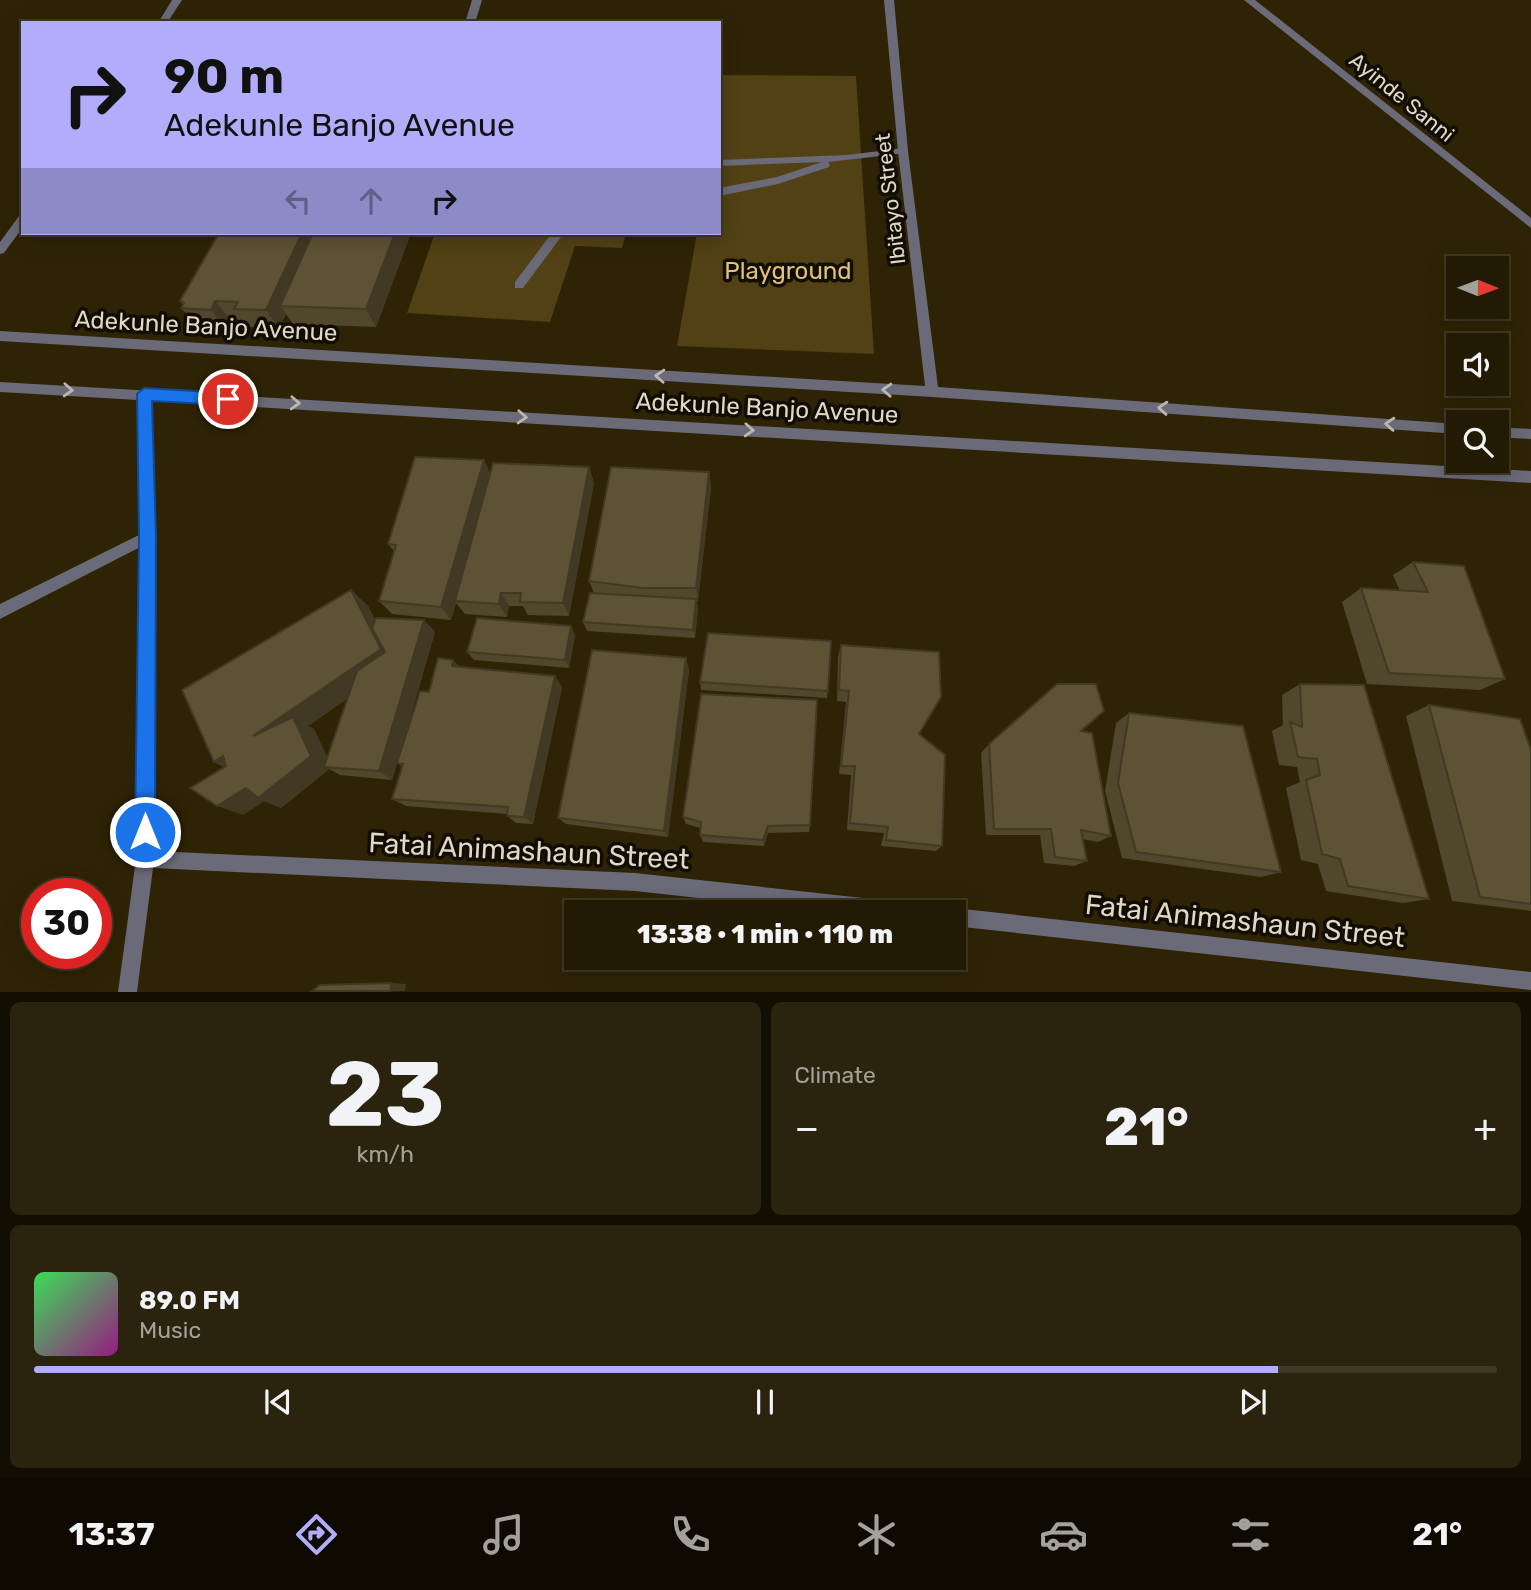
<!DOCTYPE html>
<meta charset="utf-8">
<style>
body{margin:0;font-family:Rubik,sans-serif;background:#2a230d;color:#f1f3f6;height:100vh;display:flex;flex-direction:column;font-size:26px;white-space:nowrap}
*{box-sizing:border-box;margin:0}
p{font-size:23px;color:#a2a19a}
.icon{flex:none;width:38px;height:38px;fill:none;stroke:currentColor;stroke-width:2;stroke-linecap:round;stroke-linejoin:round}
.map{position:relative;height:992px;overflow:hidden}
.panel{display:flex;flex-direction:column;gap:10px;padding:10px;background:#130e02;flex:1}
.panel>*{flex:none}
.hud{position:absolute;left:21px;top:21px;width:700px;height:214px;border-radius:0px;box-shadow:0 4px 18px #0003,0 0 0 2px #3f3825;background:#b1adfa;color:#111;overflow:hidden}
.needle{width:46px;rotate:91deg}
.tools{position:absolute;left:1446px;top:256px;display:grid;gap:14px}
.tools a{display:grid;place-items:center;width:63px;height:63px;border-radius:0px;background:#221a03;box-shadow:0 4px 18px #0003,0 0 0 2px #3f3825;font-size:35px}
.speed{position:absolute;left:21px;top:878px;display:flex;gap:14px;font-size:35px;font-weight:700;text-align:center}
.speed>*{display:grid;place-content:center;width:91px;height:91px;border-radius:50%;background:#221a03;box-shadow:0 4px 18px #0003,0 0 0 2px #3f3825;line-height:1}
.speed .limit{border:10px solid #d22;background:#fff;color:#111}
.pin{position:absolute;display:grid;place-items:center;width:60px;height:60px;color:#fff;margin:-30px;border:4px solid #fff;border-radius:50%;box-shadow:0 2px 7px #0007}
.me{position:absolute;width:77px;margin:-38px;rotate:0deg;stroke-linejoin:round;filter:drop-shadow(0 0 5px #0008)}
.turn{display:flex;align-items:center;gap:24px;height:147px;padding:0 28px;font-size:32px}
.turn .icon{width:91px;height:91px;stroke-width:2.5}
.turn b{display:block;font-size:49px;line-height:60px}
.lanes{display:flex;align-items:center;height:66px;padding:0 28px;background:#0003;justify-content:center;gap:35px;direction:ltr}
.lanes .off{opacity:.35}
.big{font-size:52px;font-weight:800;line-height:1.1}
.panel .widget{flex:1;display:flex;flex-direction:column;justify-content:center;gap:10px;min-width:0;padding:0 24px;border-radius:10px;background:#2a230d}
.panel .dial{align-items:center;gap:0}
.dial b{font-size:91px;line-height:1}
.song{display:flex;align-items:center;gap:21px}
.cover{width:84px;height:84px;border-radius:10px;background:linear-gradient(135deg,hsl(130 70% 55%),hsl(310 70% 35%))}
.played{height:7px;border-radius:4px;background:linear-gradient(90deg,#b1adfa 85%,#3f3825 85%)}
.keys{display:flex;justify-content:space-around;direction:ltr}
.heat{display:flex;justify-content:space-between;align-items:center;font-size:38px;direction:ltr}
.panel .tiles{flex:1;display:grid;gap:10px;grid-template-columns:1fr 1fr}
.widget:last-child{grid-column:span 2}
.trip{position:absolute;left:564px;top:900px;width:402px;height:70px;border-radius:0px;background:#221a03;box-shadow:0 4px 18px #0003,0 0 0 2px #3f3825;font-weight:800;line-height:70px;text-align:center}
.tabs{display:flex;height:112px;justify-content:space-around;align-items:center;background:#0e0a01;color:#a2a19a}
.tabs .icon{width:49px;height:49px}
.tabs .selected{color:#b1adfa}
.tabs b{font-size:32px;color:#f1f3f6}
.map>svg:first-child{display:block}
.green{fill:#514115}
.lines{fill:none;stroke-linecap:round;stroke-linejoin:round}
.service{fill:#6a6a78;fill-rule:evenodd}
.minor{fill:#6a6a78;fill-rule:evenodd}
.wall{fill:#51472d;fill-rule:evenodd}
.shaded-wall{fill:#423924}
.building{fill:#5e5234;stroke:#423924;stroke-width:2}
.oneway{stroke:#bcb7af}
.route{fill:#1a73e8;stroke:#114b97;stroke-width:2}
.labels{text-anchor:middle;dominant-baseline:central;stroke-width:7;stroke-linejoin:round;paint-order:stroke}
.far-street-label{font-size:21px;fill:#dfd8c7;stroke:#120d03}
.park-label{font-size:24px;fill:#dfc277;stroke:#120d03}
.street-label{font-size:24px;fill:#dfd8c7;stroke:#120d03}
.near-street-label{font-size:28px;fill:#dfd8c7;stroke:#120d03}
</style>
<div class="map">
<svg width="1531" height="992" viewBox="0 0 1531 992">
<rect width="100%" height="100%" fill="#2e2304"/>
<!-- green -->
<path class="green" d="M719,75L856,76L874,354L677,346L697,233H719Z
M435,233H626L622,248L575,246L550,322L407,313Z"/>
<g class="lines">
<!-- service -->
<path class="service" d="M903,148L908,151L907,153L828,162L830,165L829,167L778,184L719,196V188L777,177L822,162L719,166V160L847,155Z
M552,233H564L523,288H515V282Z
M147,531L152,533L154,537L152,541L0,619V604Z"/>
<!-- minor -->
<path class="minor" d="M172,0H182L167,23H158Z
M472,0H482L475,23H465Z
M884,0H894L908,151L938,387L1458,424V434L932,397L0,341V331L925,386L898,151Z
M1244,0H1255L1531,218V228Z
M23,215V227L4,253L0,254V242L19,216Z
M0,382L1531,471V483L151,401L154,537V851L635,873L909,903L915,906L918,912H824L635,891L153,868L137,992H118L136,859L140,537L138,400L0,392Z
M1496,427L1531,429V439L1496,437Z
M954,908L1531,972V990L954,926V912H947Z"/>
</g>
<!-- wall -->
<path class="wall" d="M219,233H411L376,327L293,324L286,314L279,328L248,327L242,320L230,319L225,328L197,326L181,308L183,305L180,301Z
M589,467L594,483L569,616L528,615L523,606H509L507,617L465,614L456,603L451,620L392,614L379,601L394,551L388,544L490,473Z
M709,472L711,488L698,601H697L698,608L695,638L587,631L583,622L594,593L589,581Z
M1413,562L1505,679L1480,690L1367,684L1342,602L1361,588L1400,591L1393,575Z
M351,590L368,606L375,620H424L435,632L404,739L429,692L460,667L555,676L562,687L533,824L516,823L507,816V814L406,806L392,799L403,767L397,763L392,780L340,775L329,769L281,808L264,801L243,815L224,767L214,762ZM348,698L327,758L314,729L308,726Z
M575,635L569,668L474,660L467,652Z
M841,645L919,734L942,846L936,851L881,846L884,833L847,830L851,775L839,774L846,702L837,701L838,657Z
M686,658L689,670L668,837L566,824L558,818Z
M700,682L828,691L827,698L701,690Z
M1300,684L1429,899L1403,903L1326,891L1318,864L1301,860L1286,788L1300,782L1297,767L1279,765L1272,731L1283,725L1282,695Z
M1429,705L1531,750V911L1452,901L1406,716Z
M1129,713L1281,872L1261,877L1122,858L1105,791L1116,723Z
M1081,731L1111,836L1098,842L1082,839L1087,861L1074,866L1044,863L1040,835H986L981,753L989,744Z
M683,817L810,825L809,832L768,833L764,846L703,842L700,835L701,828L686,824Z"/>
<!-- shaded-wall -->
<path class="shaded-wall" d="M302,233H306L315,248L280,306L286,314L279,328L266,310Z
M395,233H411L376,327L366,309Z
M215,301L230,319L225,328L211,310Z
M484,460L492,476L455,601L456,603L451,620L441,607Z
M589,467L594,483L569,616L563,603Z
M709,472L711,488L698,601L696,588Z
M351,590L368,606L397,664L308,726L314,729L332,767H324L329,769L281,808L264,801L243,815L217,806L253,736Z
M501,593L509,606L507,617L499,604Z
M696,599L698,608L695,638L693,630Z
M424,620L435,632L392,780L379,771Z
M571,626L575,635L569,668L565,660Z
M686,658L689,670L668,837L664,831Z
M453,660L464,671L452,666Z
M555,676L562,687L533,824L524,817Z
M223,756L239,773L214,762Z
M768,826V833L764,846L763,840Z
M391,983L406,984L405,991H390Z"/>
<!-- building -->
<path class="building" d="M219,233H302L266,310L234,309L238,302L215,301L211,310L181,308L184,303L180,301Z
M313,233H395L366,309L280,306Z
M415,457L484,460L441,607L379,601L396,545L388,544Z
M493,463L589,467L563,603L520,602L521,593H501L499,604L455,601Z
M611,467L709,472L696,588H643L589,581Z
M1413,562L1464,566L1505,679L1389,673L1361,588L1428,592Z
M351,590L381,649L253,736L293,717L311,756L258,798L246,788L217,806L190,788L226,766L223,756L214,762L182,690Z
M590,593L696,599L693,630L583,622Z
M376,618L424,620L379,771L324,767L357,671L385,652L372,628Z
M477,618L571,626L565,660L467,652Z
M708,633L831,641L828,691L700,682Z
M841,645L939,652L941,697L919,734L945,755L942,846L886,840L888,827L850,823L855,766H841L849,691L839,690Z
M592,650L686,658L664,831L558,818Z
M438,658L453,660L452,666L555,676L524,817L507,816L508,807L392,799L403,764L397,763L420,691L429,692Z
M1057,684H1096L1104,711L1081,731L1092,733L1111,836L1081,830L1087,861L1055,857L1051,829H994L989,744Z
M1300,684L1364,685L1429,899L1348,886L1340,859L1322,854L1306,780L1320,775L1317,759L1298,757L1290,722L1302,727Z
M701,694L817,700L810,825L768,826L763,840L700,835L701,822L683,817Z
M1429,705L1520,719L1531,750V904L1480,897Z
M1129,713L1243,726L1281,872L1136,852L1118,783Z
M391,983L390,991H312L320,985Z"/>
<!-- one-way arrows -->
<defs><path id="oneway-chevron" d="M-2-3.5L2.5 0L-2 3.5" fill="none" stroke-width="1.6" stroke-linecap="round" stroke-linejoin="round" transform="scale(1.75)"/></defs>
<g class="oneway">
<use href="#oneway-chevron" transform="translate(660 376) rotate(-177)"/>
<use href="#oneway-chevron" transform="translate(68 390) rotate(3)"/>
<use href="#oneway-chevron" transform="translate(887 390) rotate(-177)"/>
<use href="#oneway-chevron" transform="translate(295 403) rotate(3)"/>
<use href="#oneway-chevron" transform="translate(1163 408) rotate(-176)"/>
<use href="#oneway-chevron" transform="translate(522 417) rotate(3)"/>
<use href="#oneway-chevron" transform="translate(1390 424) rotate(-176)"/>
<use href="#oneway-chevron" transform="translate(749 430) rotate(3)"/>
</g>
<!-- route -->
<path class="route" d="M144,388L228,393L235,399L228,405L152,401L156,537L155,832L152,839L145,842L138,839L135,832L139,537L137,394Z"/>
<g class="labels">
<!-- far-street labels -->
<g class="far-street-label">
<text transform="translate(1402 97) rotate(39)">Ayinde Sanni</text>
<text transform="translate(890 199) rotate(-97)">Ibitayo Street</text>
</g>
<!-- park labels -->
<g class="park-label">
<text x="788" y="271">Playground</text>
</g>
<!-- street labels -->
<g class="street-label">
<text transform="translate(206 326) rotate(3)">Adekunle Banjo Avenue</text>
<text transform="translate(767 408) rotate(3)">Adekunle Banjo Avenue</text>
</g>
<!-- near-street labels -->
<g class="near-street-label">
<text transform="translate(529 851) rotate(3)">Fatai Animashaun Street</text>
<text transform="translate(1245 921) rotate(6)">Fatai Animashaun Street</text>
</g>
</g>
</svg>
<div class="tools">
<a><svg class="needle" viewBox="-14 -14 28 28"><path d="M0-13l5 13h-10z" fill="#e53935"/><path d="M0 13l5-13h-10z" fill="#a2a19a"/></svg></a>
<a><svg class="icon" aria-label="sound" viewBox="0 0 24 24"><path d="M4 9h4l5-4v14l-5-4H4zM17 9q2 3 0 6"/></svg></a>
<a><svg class="icon" aria-label="search" viewBox="0 0 24 24"><circle cx="10" cy="10" r="6"/><path d="M15 15l6 6"/></svg></a>
</div>
<div class="speed"><div class="limit">30</div></div>
<div class="pin" style="left:228px;top:399px;background:#d93025"><svg class="icon" aria-label="arrive" viewBox="0 0 24 24"><path d="M6 21V4h12l-3 4 3 4H6"/></svg></div>
<svg class="me" style="left:145px;top:832px" viewBox="-20 -20 40 40"><circle r="17" fill="#1a73e8" stroke="#fff" stroke-width="3"/><path d="M0-11L8 9 0 5-8 9z" fill="#fff"/></svg>
<div class="trip">13:38 · 1 min · 110 m</div>
<div class="hud">
<div class="turn"><svg class="icon" aria-label="right" viewBox="0 0 24 24"><path d="M7 20v-9h11M14 6l5 5-5 5"/></svg><div><b>90 m</b>Adekunle Banjo Avenue</div></div>
<div class="lanes"><svg class="icon off" aria-label="left" viewBox="0 0 24 24"><path d="M17 20v-9H6M10 6l-5 5 5 5"/></svg><svg class="icon off" aria-label="ahead" viewBox="0 0 24 24"><path d="M12 20V5M6 11l6-6 6 6"/></svg><svg class="icon" aria-label="right" viewBox="0 0 24 24"><path d="M7 20v-9h11M14 6l5 5-5 5"/></svg></div>
</div>
</div>
<section class="panel">
<div class="tiles">
<div class="widget dial"><b>23</b><p>km/h</p></div>
<div class="widget"><p>Climate</p>
<div class="heat"><a>−</a><b class="big">21°</b><a>+</a></div>
</div>
<div class="widget">
<div class="song"><i class="cover"></i><div><b>89.0 FM</b><p>Music</p></div></div>
<div class="played"></div>
<div class="keys"><svg class="icon" aria-label="previous" viewBox="0 0 24 24"><path d="M18 5L8 12l10 7zM5 5v14"/></svg><svg class="icon" aria-label="pause" viewBox="0 0 24 24"><path d="M8 5v14M16 5v14"/></svg><svg class="icon" aria-label="next" viewBox="0 0 24 24"><path d="M6 5l10 7-10 7zM19 5v14"/></svg></div>
</div>
</div>
</section>
<nav class="tabs">
<b>13:37</b>
<svg class="icon selected" aria-label="directions" viewBox="0 0 24 24"><path d="M12 3l9 9-9 9-9-9zM9 14v-3h6M13 9l2 2-2 2"/></svg>
<svg class="icon" aria-label="music" viewBox="0 0 24 24"><path d="M9 18V5l10-2v13"/><circle cx="6" cy="18" r="3"/><circle cx="16" cy="16" r="3"/></svg>
<svg class="icon" aria-label="phone" viewBox="0 0 24 24"><path d="M5 4h4l2 5-3 2q2 4 5 5l2-3 5 2v4C11 20 4 13 5 4z"/></svg>
<svg class="icon" aria-label="climate" viewBox="0 0 24 24"><path d="M12 3v18M4 7l16 10M4 17L20 7"/></svg>
<svg class="icon" aria-label="car" viewBox="0 0 24 24"><path d="M5 17H2v-5l4-1 3-4h7l3 4 3 1v5h-3M9 17h6M6 11h13"/><circle cx="7" cy="17" r="2"/><circle cx="17" cy="17" r="2"/></svg>
<svg class="icon" aria-label="filters" viewBox="0 0 24 24"><path d="M4 7h16M4 17h16"/><circle cx="9" cy="7" r="2"/><circle cx="15" cy="17" r="2"/></svg>
<b>21°</b>
</nav>
